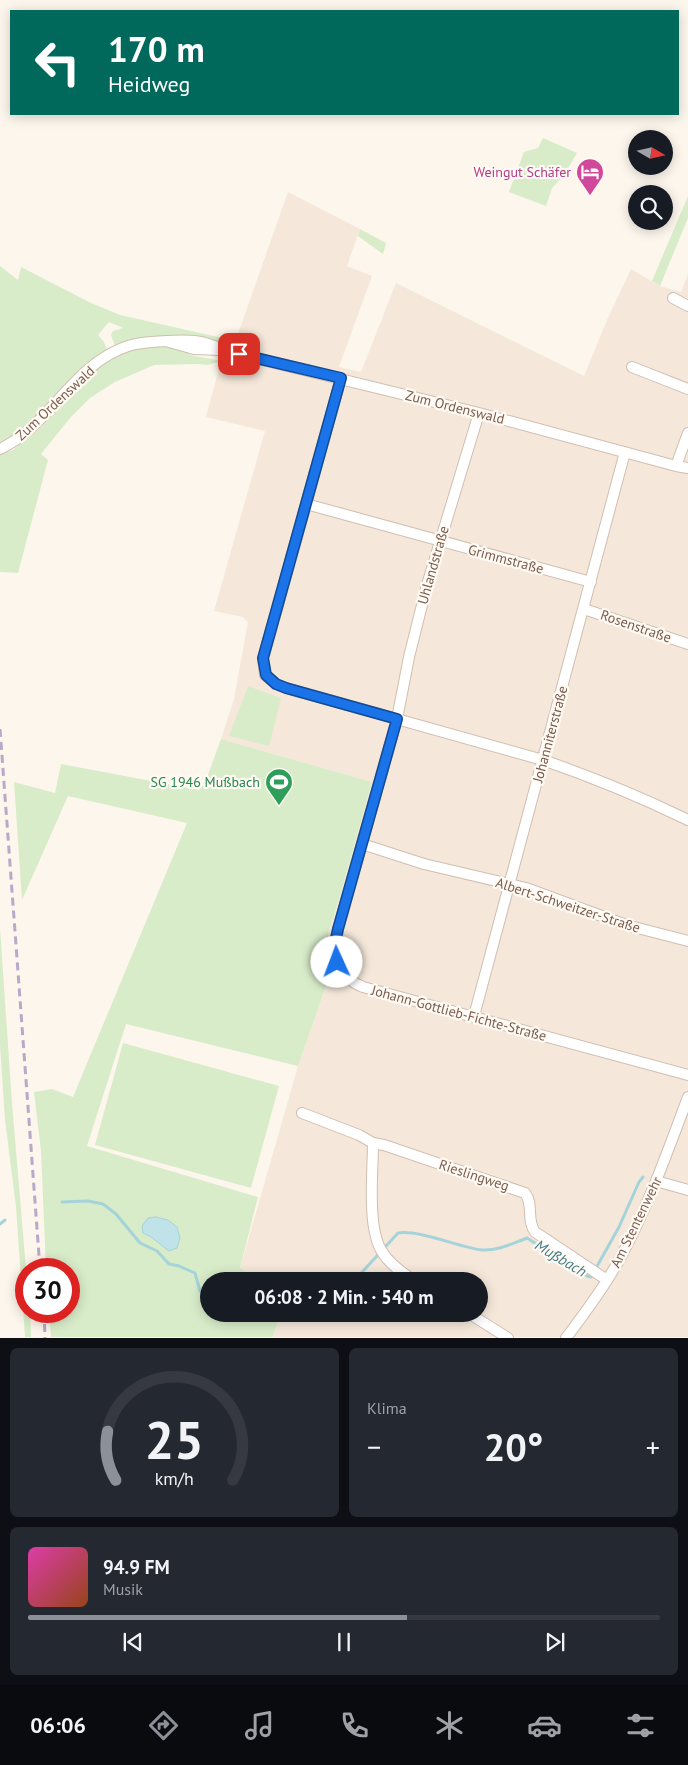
<!DOCTYPE html>
<html lang="de">
<meta charset="utf-8">
<style>
body{margin:0;font-family:"PT Sans",sans-serif;background:#242831;color:#f1f3f6;height:100vh;display:flex;flex-direction:column;font-size:19px;white-space:nowrap}
*{box-sizing:border-box;margin:0}
p{font-size:16px;color:#9ea1a6}
.icon{flex:none;width:28px;height:28px;fill:none;stroke:currentColor;stroke-width:2;stroke-linecap:round;stroke-linejoin:round}
.map{position:relative;height:1338px;overflow:hidden}
.details{display:flex;flex-direction:column;gap:10px;padding:10px;background:#0d0f14;flex:1}
.details>*{flex:none}
.guide{position:absolute;left:10px;top:10px;width:669px;height:105px;border-radius:0px;box-shadow:0 2px 12px #0003;background:#00695c;color:#fff;overflow:hidden}
.needle{width:32px;rotate:99deg}
.fabs{position:absolute;left:628px;top:130px;display:grid;gap:10px}
.fabs a{display:grid;place-items:center;width:45px;height:45px;border-radius:50%;background:#171b24;box-shadow:0 2px 12px #0003;font-size:25px}
.speed{position:absolute;left:15px;top:1258px;display:flex;gap:10px;font-size:25px;font-weight:700;text-align:center}
.speed>*{display:grid;place-content:center;width:65px;height:65px;border-radius:50%;background:#171b24;box-shadow:0 2px 12px #0003;line-height:1}
.speed .limit{border:8px solid #d22;background:#fff;color:#111}
.pin{position:absolute;display:grid;place-items:center;width:42px;height:42px;color:#fff;margin:-21px;border-radius:10px;box-shadow:0 2px 8px #0006}
.me{position:absolute;width:55px;margin:-28px;rotate:358deg;stroke-linejoin:round;filter:drop-shadow(0 0 4px #0008)}
.turn{display:flex;align-items:center;gap:18px;height:105px;padding:0 15px;font-size:22px}
.turn .icon{width:65px;height:65px;stroke-width:2.5}
.turn b{display:block;font-size:35px;line-height:42px}
.big{font-size:38px;font-weight:700;line-height:1.1}
.details .tile{flex:1;display:flex;flex-direction:column;justify-content:center;gap:8px;min-width:0;padding:0 18px;border-radius:8px;background:#242831}
.details .dial{align-items:center;gap:0}
.dial svg{height:130px;overflow:visible;fill:none;stroke:#363941;stroke-width:7;stroke-linecap:round;text-anchor:middle}
.dial text{fill:#f1f3f6;stroke:none}
.song{display:flex;align-items:center;gap:15px}
.cover{width:60px;height:60px;border-radius:8px;background:linear-gradient(135deg,hsl(320 70% 55%),hsl(20 70% 35%))}
.played{height:5px;border-radius:2px;background:linear-gradient(90deg,#8c9099 60%,#363941 60%)}
.keys{display:flex;justify-content:space-around;direction:ltr}
.heat{display:flex;justify-content:space-between;align-items:center;font-size:28px;direction:ltr}
.details .tiles{flex:1;display:grid;gap:10px;grid-template-columns:1fr 1fr}
.tile:last-child{grid-column:span 2}
.trip{position:absolute;left:200px;top:1272px;width:288px;height:50px;border-radius:25px;background:#171b24;box-shadow:0 2px 12px #0003;font-weight:700;line-height:50px;text-align:center}
.menu{display:flex;height:80px;justify-content:space-around;align-items:center;background:#090b0e;color:#9ea1a6}
.menu .icon{width:35px;height:35px}
.menu .current{color:#8c9099}
.menu b{font-size:22px;color:#f1f3f6}
.map>svg:first-child{display:block}
.residential{fill:#f5e8da}
.green{fill:#d8ecc9}
.water{fill:#bfe3e8;stroke:#a5d3da}
.lines{fill:none;stroke-linecap:round;stroke-linejoin:round}
.stream{stroke:#a5d3da;stroke-width:3}
.minor-casing{stroke:#d1beb0;stroke-width:12}
.minor{stroke:#fff;stroke-width:10}
.rail{stroke:#b9a8c9;stroke-width:3;stroke-dasharray:8 5;stroke-linecap:butt}
.route-casing{stroke:#114b97;stroke-width:12}
.route{stroke:#1a73e8;stroke-width:9}
.labels{text-anchor:middle;dominant-baseline:central;stroke-width:4.5;stroke-linejoin:round;paint-order:stroke}
.hotel-label{font-size:14px;fill:#b23c85;stroke:#fffaf3;text-anchor:end}
.street-label{font-size:14px;fill:#7a5c4d;stroke:#fffaf3}
.leisure-label{font-size:14px;fill:#27864d;stroke:#fffaf3;text-anchor:end}
.water-label{font-size:15px;font-style:italic;fill:#437c86;stroke:#fffaf3}
</style>
<div class="map">
<svg width="688" height="1338" viewBox="0 0 688 1338">
<rect width="100%" height="100%" fill="#fdf6ec"/>
<!-- residential -->
<path class="residential" d="M288,192L360,229L347,266L372,276L339,367L361,372L396,283L584,376L607,320L631,269L660,286L681,292L688,274V1337H273L280,1314H479V1281H262L240,1268L298,1066L331,972L328,948V934L340,896L372,782L221,739L234,699L248,622L243,617L214,611L265,431L206,417L221,361L228,362Z"/>
<!-- green -->
<path class="green" d="M543,138L577,153L564,175L552,188L546,206L509,192L524,152L538,148Z
M688,196V218L660,286L652,281Z
M360,229L386,243L383,254L358,236Z
M0,266L18,280L21,267L91,303L120,315L236,341L234,345C192,336 156,330 115,346L111,335L113,331L123,328L109,322L98,335L104,342L107,350C99,355 89,360 82,367C58,391 31,431 0,444Z
M153,345L168,346L186,351L190,355L221,361L208,365L197,364L154,365L115,382L90,398L71,417L41,454L48,460L18,573L0,572V455L13,450L27,438L88,374L118,353Z
M248,686L281,698L269,746L229,736Z
M221,739L372,782L340,896L328,934V948L331,972L298,1066L126,1024L87,1146L258,1197L240,1268L262,1281H209V1314H280L273,1337H51L49,1311H69V1269H46L41,1151L34,1092L52,1089L73,1097L187,823L68,796L22,900L14,782L55,793L61,764L199,790L205,783Z
M0,928L12,1103L26,1269V1311H30L31,1337H25L16,1207L5,1120L0,1045Z
M123,1043L279,1086L251,1188L95,1145Z"/>
<!-- water -->
<path class="water" d="M156,1217L168,1220L177,1227L180,1238L177,1248L169,1251L151,1237L143,1233L142,1226L148,1218Z"/>
<g class="lines">
<!-- stream -->
<path class="stream" d="M62,1202L88,1201L103,1204L116,1214L140,1243L157,1251L169,1264L179,1266L195,1273L200,1291L209,1299
M0,1224L5,1220
M354,1281L398,1233C418,1229 458,1247 482,1250C498,1251 513,1243 527,1238L587,1276L591,1277L619,1227L639,1182L643,1177
M240,1314L257,1317L280,1314"/>
<!-- minor casing -->
<g class="minor-casing">
<path id="minor" d="M673,298L688,306
M169,342L194,349L221,350
M632,367L688,389
M341,378L263,659L265,675L276,684L286,688L543,760C592,777 641,797 688,820
M479,413L427,585L409,657L397,719L338,929C333,955 336,976 363,987L688,1075
M0,449C51,425 73,364 128,346C140,342 153,342 166,341C186,340 203,339 222,350L479,413L676,466L688,468
M676,466L688,433
M306,504L591,582
M584,609L688,644
M362,844L424,864L526,888L626,925L688,941
M474,1016L625,452
M302,1113L359,1135L373,1143L384,1145L525,1193C534,1204 526,1220 535,1232L607,1280
M373,1143C373,1171 367,1225 381,1250C389,1264 402,1273 415,1281
M656,1181L688,1190
M470,1314L508,1338
M566,1338C585,1313 603,1289 618,1262C647,1210 667,1153 688,1097"/>
</g>
<!-- minor -->
<use href="#minor" class="minor"/>
<!-- rail -->
<path class="rail" d="M0,729L40,1269
M44,1311L45,1338"/>
</g>
<g class="lines">
<!-- route casing -->
<g class="route-casing">
<path id="route" d="M239,354L341,378L263,658L266,675L276,684L286,688L397,719L338,929L335,943L337,962"/>
</g>
<!-- route -->
<use href="#route" class="route"/>
</g>
<!-- icons -->
<defs>
<g id="hotel-pin" transform="scale(1.4375)"><path d="M0 17L-7.5 6A9.5 9.5 0 1 1 7.5 6Z" fill="#d1479c" stroke="#fffaf3"/><path d="M-6-4.5h1.5V1H6V5H4.5V3h-9V5H-6ZM-4 0a1.8 1.8 0 1 1 3.6 0ZM.5 0V-2.5h3Q6-2.5 6 0Z" fill="#fff"/></g>
<g id="stadium-pin" transform="scale(1.4375)"><path d="M0 17L-7.5 6A9.5 9.5 0 1 1 7.5 6Z" fill="#2e9e5b" stroke="#fffaf3"/><path d="M0-5a6.5 5 0 1 0 0 10a6.5 5 0 1 0 0-10ZM-3.5-1.8h7v3.6h-7Z" fill="#fff"/></g>
</defs>
<g fill-rule="evenodd">
<use href="#hotel-pin" x="590" y="172"/>
<use href="#stadium-pin" x="279" y="782"/>
</g>
<g class="labels">
<!-- hotel labels -->
<g class="hotel-label">
<text x="571" y="172">Weingut Schäfer</text>
</g>
<!-- street labels -->
<g class="street-label">
<text transform="translate(55 403) rotate(-43)">Zum Ordenswald</text>
<text transform="translate(455 407) rotate(14)">Zum Ordenswald</text>
<text transform="translate(506 559) rotate(15)">Grimmstraße</text>
<text transform="translate(433 565) rotate(-74)">Uhlandstraße</text>
<text transform="translate(636 626) rotate(19)">Rosenstraße</text>
<text transform="translate(550 734) rotate(-75)">Johanniterstraße</text>
<text transform="translate(568 905) rotate(18)">Albert-Schweitzer-Straße</text>
<text transform="translate(459 1013) rotate(15)">Johann-Gottlieb-Fichte-Straße</text>
<text transform="translate(474 1175) rotate(18)">Rieslingweg</text>
<text transform="translate(636 1222) rotate(-64)">Am Stentenwehr</text>
</g>
<!-- leisure labels -->
<g class="leisure-label">
<text x="260" y="782">SG 1946 Mußbach</text>
</g>
<!-- water labels -->
<g class="water-label">
<text transform="translate(561 1258) rotate(31)">Mußbach</text>
</g>
</g>
</svg>
<div class="fabs">
<a><svg class="needle" viewBox="-14 -14 28 28"><path d="M0-13l5 13h-10z" fill="#e53935"/><path d="M0 13l5-13h-10z" fill="#9ea1a6"/></svg></a>
<a><svg class="icon" aria-label="search" viewBox="0 0 24 24"><circle cx="10" cy="10" r="6"/><path d="M15 15l6 6"/></svg></a>
</div>
<div class="speed"><div class="limit">30</div></div>
<div class="pin" style="left:239px;top:354px;background:#d93025"><svg class="icon" aria-label="arrive" viewBox="0 0 24 24"><path d="M6 21V4h12l-3 4 3 4H6"/></svg></div>
<svg class="me" style="left:337px;top:962px" viewBox="-20 -20 40 40"><circle r="19" fill="#fff"/><path d="M0-13L10 11 0 6-10 11z" fill="#1a73e8"/></svg>
<div class="trip">06:08 · 2 Min. · 540 m</div>
<div class="guide">
<div class="turn"><svg class="icon" aria-label="left" viewBox="0 0 24 24"><path d="M17 20v-9H6M10 6l-5 5 5 5"/></svg><div><b>170 m</b>Heidweg</div></div>
</div>
</div>
<section class="details">
<div class="tiles">
<div class="tile dial"><svg viewBox="0 0 100 80">
<path d="M14 69A42 42 0 1 1 86 69"/>
<path d="M14 69A42 42 0 0 1 9 39" stroke="#8c9099"/>
<text x="50" y="56" font-size="32" font-weight="700">25</text>
<text x="50" y="72" font-size="11">km/h</text>
</svg></div>
<div class="tile"><p>Klima</p>
<div class="heat"><a>−</a><b class="big">20°</b><a>+</a></div>
</div>
<div class="tile">
<div class="song"><i class="cover"></i><div><b>94.9 FM</b><p>Musik</p></div></div>
<div class="played"></div>
<div class="keys"><svg class="icon" aria-label="previous" viewBox="0 0 24 24"><path d="M18 5L8 12l10 7zM5 5v14"/></svg><svg class="icon" aria-label="pause" viewBox="0 0 24 24"><path d="M8 5v14M16 5v14"/></svg><svg class="icon" aria-label="next" viewBox="0 0 24 24"><path d="M6 5l10 7-10 7zM19 5v14"/></svg></div>
</div>
</div>
</section>
<nav class="menu">
<b>06:06</b>
<svg class="icon current" aria-label="directions" viewBox="0 0 24 24"><path d="M12 3l9 9-9 9-9-9zM9 14v-3h6M13 9l2 2-2 2"/></svg>
<svg class="icon" aria-label="music" viewBox="0 0 24 24"><path d="M9 18V5l10-2v13"/><circle cx="6" cy="18" r="3"/><circle cx="16" cy="16" r="3"/></svg>
<svg class="icon" aria-label="phone" viewBox="0 0 24 24"><path d="M5 4h4l2 5-3 2q2 4 5 5l2-3 5 2v4C11 20 4 13 5 4z"/></svg>
<svg class="icon" aria-label="climate" viewBox="0 0 24 24"><path d="M12 3v18M4 7l16 10M4 17L20 7"/></svg>
<svg class="icon" aria-label="car" viewBox="0 0 24 24"><path d="M5 17H2v-5l4-1 3-4h7l3 4 3 1v5h-3M9 17h6M6 11h13"/><circle cx="7" cy="17" r="2"/><circle cx="17" cy="17" r="2"/></svg>
<svg class="icon" aria-label="filters" viewBox="0 0 24 24"><path d="M4 7h16M4 17h16"/><circle cx="9" cy="7" r="2"/><circle cx="15" cy="17" r="2"/></svg>
</nav>
